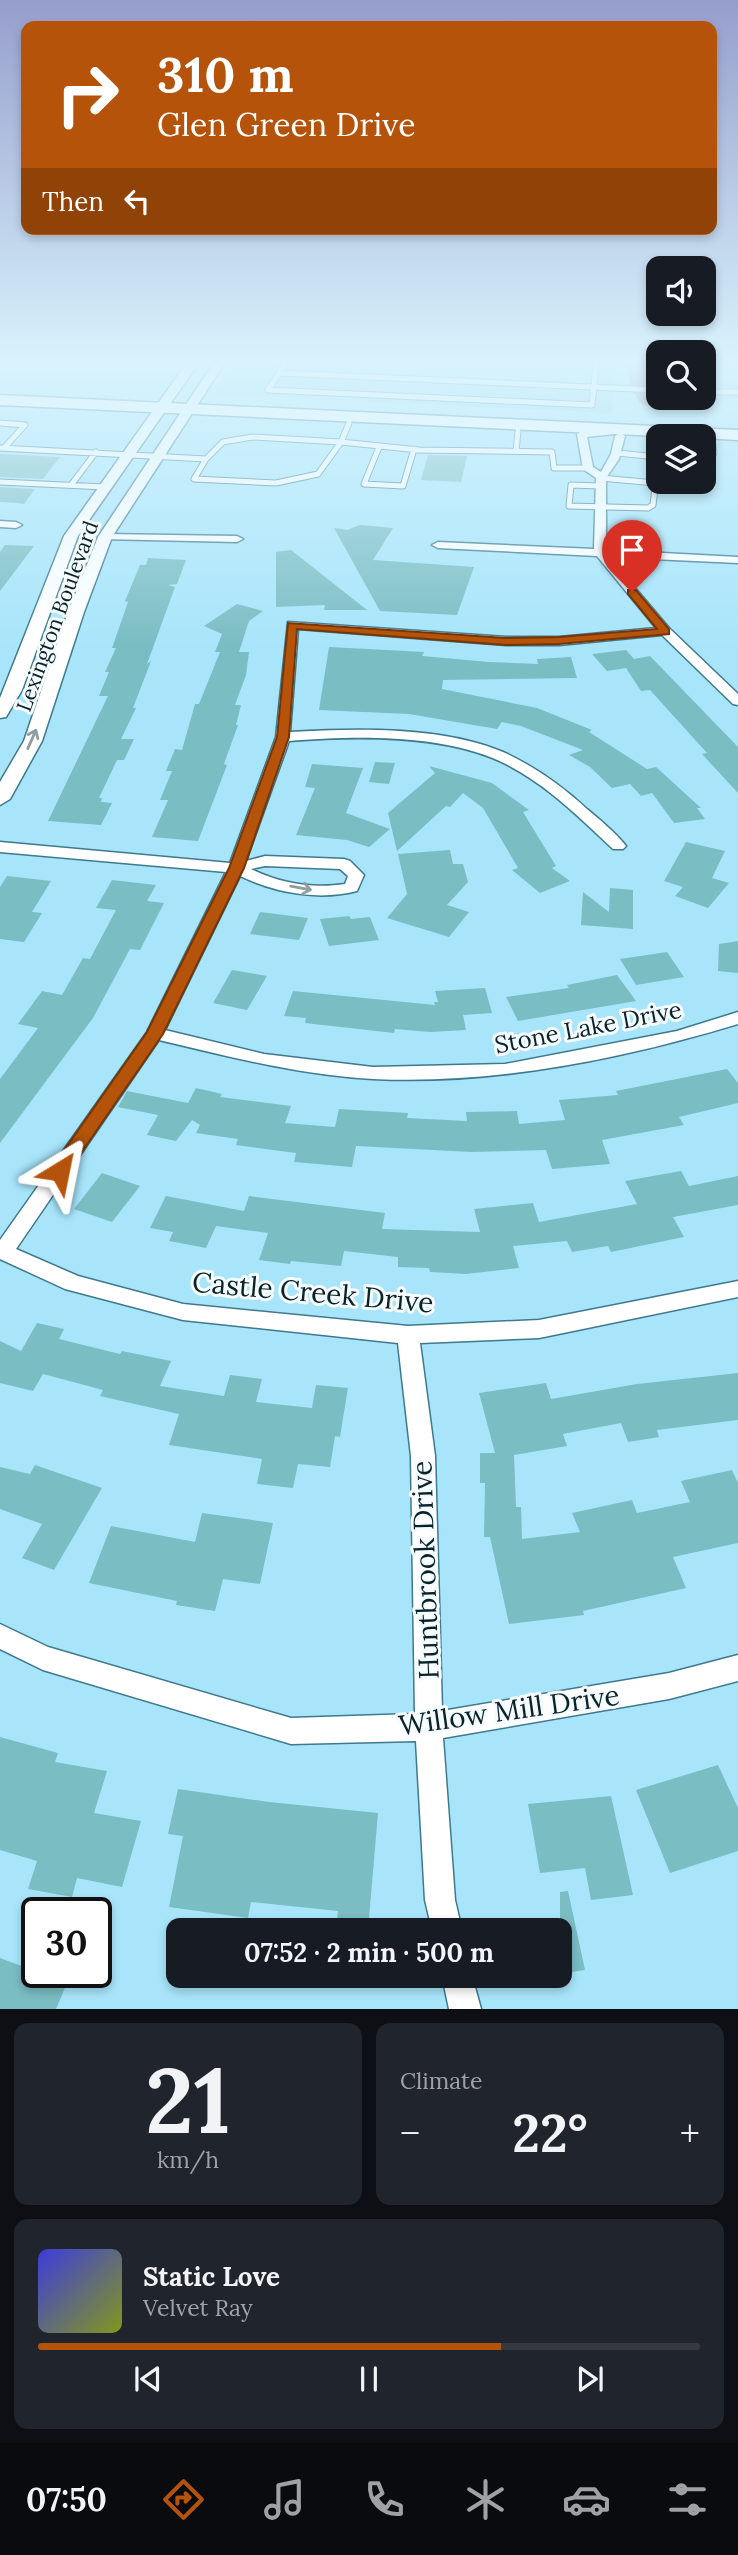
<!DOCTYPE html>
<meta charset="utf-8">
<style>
body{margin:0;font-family:Lora,serif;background:#20242c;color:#f1f3f6;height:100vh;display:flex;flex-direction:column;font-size:26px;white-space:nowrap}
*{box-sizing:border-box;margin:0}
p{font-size:23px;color:#9ea1a6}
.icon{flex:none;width:38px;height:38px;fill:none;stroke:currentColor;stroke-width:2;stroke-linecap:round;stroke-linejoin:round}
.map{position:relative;height:2009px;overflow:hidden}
.drawer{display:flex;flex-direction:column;gap:14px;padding:14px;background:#0d0f14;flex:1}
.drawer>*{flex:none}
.hud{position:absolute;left:21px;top:21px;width:696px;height:214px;border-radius:14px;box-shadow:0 4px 10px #0003;background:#b45309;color:#fff;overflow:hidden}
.tools{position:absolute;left:646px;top:256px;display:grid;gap:14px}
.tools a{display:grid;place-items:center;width:70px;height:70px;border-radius:14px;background:#171b24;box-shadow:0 4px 10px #0003;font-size:35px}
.speed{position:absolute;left:21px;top:1897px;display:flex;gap:14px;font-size:35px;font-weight:700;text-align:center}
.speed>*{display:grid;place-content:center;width:91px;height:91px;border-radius:50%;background:#171b24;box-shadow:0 4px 10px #0003;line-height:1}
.speed .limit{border:4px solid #111;border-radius:10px;background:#fff;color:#111}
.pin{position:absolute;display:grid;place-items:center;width:60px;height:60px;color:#fff;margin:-72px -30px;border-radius:50% 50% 50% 0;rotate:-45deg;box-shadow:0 0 7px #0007}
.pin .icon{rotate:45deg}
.me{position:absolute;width:77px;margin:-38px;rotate:35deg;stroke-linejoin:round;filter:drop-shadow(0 0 5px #0008)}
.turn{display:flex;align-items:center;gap:24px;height:147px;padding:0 21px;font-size:32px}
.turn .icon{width:91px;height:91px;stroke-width:2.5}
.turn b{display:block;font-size:49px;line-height:60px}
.then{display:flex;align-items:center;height:66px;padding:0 21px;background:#0003;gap:14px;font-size:26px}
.big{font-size:52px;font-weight:800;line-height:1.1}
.drawer .tile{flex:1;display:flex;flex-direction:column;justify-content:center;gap:10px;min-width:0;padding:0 24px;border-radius:14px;background:#20242c}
.drawer .dial{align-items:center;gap:0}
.dial b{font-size:91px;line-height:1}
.song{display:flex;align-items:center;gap:21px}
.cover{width:84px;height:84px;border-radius:10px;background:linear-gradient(135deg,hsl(240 70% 55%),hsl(70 70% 35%))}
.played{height:7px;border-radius:4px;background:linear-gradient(90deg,#b45309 70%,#363941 70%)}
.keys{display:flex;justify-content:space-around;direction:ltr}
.heat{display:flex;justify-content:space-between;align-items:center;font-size:38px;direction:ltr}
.drawer .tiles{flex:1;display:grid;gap:14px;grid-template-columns:1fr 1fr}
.tile:last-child{grid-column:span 2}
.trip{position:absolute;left:166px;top:1918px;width:406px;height:70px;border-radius:14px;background:#171b24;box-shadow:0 4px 10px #0003;font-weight:800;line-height:70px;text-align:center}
.tab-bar{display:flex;height:112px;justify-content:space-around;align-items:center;background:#090b0e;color:#9ea1a6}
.tab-bar .icon{width:49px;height:49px}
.tab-bar .on{color:#b45309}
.tab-bar b{font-size:32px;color:#f1f3f6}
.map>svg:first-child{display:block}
.built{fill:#94daf4}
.water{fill:#bc7ea2}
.building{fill:#7abdc3}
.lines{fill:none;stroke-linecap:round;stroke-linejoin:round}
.service-casing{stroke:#3e798d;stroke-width:7}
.minor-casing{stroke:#3e798d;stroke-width:3}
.tertiary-casing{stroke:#3e798d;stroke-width:3}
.primary-casing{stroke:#3e798d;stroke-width:3}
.service{stroke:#fff;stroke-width:5}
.minor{fill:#fff;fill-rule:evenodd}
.tertiary{fill:#fff;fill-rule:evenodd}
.primary{fill:#fff;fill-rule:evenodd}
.oneway{stroke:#919ca0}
.route{fill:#b45309;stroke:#753606;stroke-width:2}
.labels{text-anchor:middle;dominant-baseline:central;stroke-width:6;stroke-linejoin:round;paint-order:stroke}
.far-street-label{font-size:21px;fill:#0a232b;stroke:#f6fcfe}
.street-label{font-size:24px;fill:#0a232b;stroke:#f6fcfe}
.near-street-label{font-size:28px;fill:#0a232b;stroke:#f6fcfe}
</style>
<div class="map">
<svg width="738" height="2009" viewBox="0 0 738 2009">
<rect width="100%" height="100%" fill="#a8e5fb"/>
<!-- built -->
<path class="built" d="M233,364H616L612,413L213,394Z"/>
<!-- water -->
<path class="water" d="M629,364H644L658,373V397H689L702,408L644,406C632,396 627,378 629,364Z"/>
<!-- building -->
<path class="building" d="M0,454L60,457L43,479L0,477Z
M428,455L467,456L461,482L421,480Z
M0,487L35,489L24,504L18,503L0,502Z
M360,525L393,528L373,560L474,567L457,615L380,611L334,528L347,530Z
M5,545L34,546L0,591V552Z
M291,550L367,610H324L325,605L276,607V552Z
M148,558L186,560L177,584L168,585L175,587L147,664L151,661L133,708H136L121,739H134L124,760H117L99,798H102L101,802L112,803L101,825L48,821L108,696H99L109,672H105L116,648H112L128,602L125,601L140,565H146Z
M237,604L263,611L249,621L239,652H249L246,675L235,705H241L236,725H238L224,764L227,765L198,841L152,837L168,800H160L172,771H166L175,749L182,750L195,704H199L220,652H215L222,634L204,626Z
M329,647L424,652L422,656L489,662L538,664L537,659L571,657L577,678L443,680L442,689L537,708L592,730L589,732L647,769L656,767L701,808H697L705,819L674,823L652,793L641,796L630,784L612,788L590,767L569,755L583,750L521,726L502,722L497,729L409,714L319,710Z
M626,650L634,659L650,656L738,747V793L702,754L707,753L650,690L641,691L626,668L607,671L592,654Z
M375,762L395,763L389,784L369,782Z
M312,764L363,768L346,813L390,829L369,847L347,840L296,835L315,788L305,787Z
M429,766L492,783L529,810L523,812L556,866L552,868L570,881L540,893L512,870L518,868L483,808L463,793L450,807L446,806L397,851L388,813L435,773Z
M686,842L725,851L712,878L729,883L708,908L675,896L683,887L664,881Z
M450,850L453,864H463L468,882L447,905L469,912L449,937L387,918L407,894L398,854Z
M7,876L51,881L32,912L42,913L24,942L0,939V887Z
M112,880L156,885L147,901L164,903L140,950L130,949L93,1018L0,1143V1079L38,1028L18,1024L42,991L62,995L83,958L90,959L116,910L96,908Z
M610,888L633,890V929L581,925L583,892L609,912Z
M260,912L308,918L299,940L250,934Z
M349,916L351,919L370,917L379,940L329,946L320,919Z
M738,941V973L718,971L719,944Z
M667,952L684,977L636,985L620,959Z
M232,970L267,976L247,1010L213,1003Z
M617,975L636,1001L518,1021L506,997L569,988L567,985Z
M485,988L492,1013L463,1015L466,1030L430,1032L395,1029L394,1033L305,1023L306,1018L284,1016L293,991L435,1005L434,1002H438L435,991Z
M727,1069L738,1083V1103L679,1117L684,1125L602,1140L610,1164L552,1169L546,1150L471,1152L356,1146L352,1167L294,1162L296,1153L236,1145L238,1139L196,1133L200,1125L192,1120L176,1141L147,1135L158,1115L118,1107L127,1091L188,1103L196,1088L222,1094L220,1097L291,1106L285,1123L335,1127L339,1109L408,1113L407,1118L467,1121L466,1112L517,1111L519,1124L565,1120L559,1100L618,1095L616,1091Z
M681,1171L689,1186L738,1176V1205L673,1217L684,1237L611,1252L608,1246L572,1252L567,1241L513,1246L519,1268L466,1274L430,1272L429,1268L398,1267V1257L344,1251L341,1266L291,1261L290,1264L259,1260L268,1233L216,1226L206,1248L169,1241L173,1232L150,1228L166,1196L244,1211L249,1196L385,1213L382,1229L480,1232L474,1209L533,1203L539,1222L637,1204L625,1181Z
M102,1173L140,1186L112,1222L74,1209Z
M37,1323L64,1329L59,1339L120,1354L122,1351L171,1361L160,1386L224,1396L230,1375L262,1379L256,1402L312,1408L316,1385L348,1388L340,1437L335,1436L330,1467L298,1464L293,1488L257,1484L262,1459L169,1445L179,1414L100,1396L103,1390L43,1374L33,1391L0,1383V1341L21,1351Z
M738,1373V1420L657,1430L659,1437L628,1442L621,1423L563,1434L567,1446L514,1455L516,1507H521L522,1539L580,1532L572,1513L632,1500L637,1513L690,1502L681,1481L732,1470L738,1483V1543L673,1557L686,1588L583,1611L584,1615L509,1624L490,1537H484L485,1483H480V1453H495L479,1393L546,1383L551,1399L637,1384Z
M35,1465L102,1488L54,1570L22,1558L42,1524L0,1509V1467L30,1474Z
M202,1513L273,1523L260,1584L223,1579L215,1611L176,1605L177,1601L89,1583L111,1526L195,1542Z
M0,1737L58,1753L55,1762L107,1771L94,1813L141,1821L122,1887L77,1878L72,1897L28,1889L37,1861L0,1850Z
M718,1765L738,1808V1851L670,1873L636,1790Z
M178,1789L269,1802L378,1813L368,1930H336L338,1911L251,1902L248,1918L169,1907L183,1836L168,1834Z
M611,1796L633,1895L591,1900L585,1868L540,1873L528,1804Z
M568,1891L585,1970L560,1974V1892Z
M0,1958L67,1983L56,2009H0Z"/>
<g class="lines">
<!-- service casing -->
<g class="service-casing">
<path id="service" d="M285,364L268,390L592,405L596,364
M729,364L738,367
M279,373L658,390
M704,392H738
M0,423L25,425L4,448
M379,447L364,484L403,486L414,449
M0,448L206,459L223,442L252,437L341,442L349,423
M516,451L518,431
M617,453L658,457
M704,454L714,453L712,441
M206,459L194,479L276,483L318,474L341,442L419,450L552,452L554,468H588
M601,478L655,483
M0,482L105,487
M71,485L96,452
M600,486L571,485L569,506L648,508L653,505L658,463"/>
</g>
<!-- minor casing -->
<g class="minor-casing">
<path id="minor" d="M611,429L614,430V434L587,437L593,467L601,472L611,454L615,436L620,433L625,436L619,459L606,478V550L738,557V563L609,557L669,628L738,694V705L733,704L662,635L559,645H506L298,629L290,732C355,728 442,726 503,752C534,766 562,786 587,809C600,820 615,832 626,846L623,849H613C576,814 538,776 490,757C431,734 350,736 289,741L246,861L265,856L344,859L350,861L364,875L357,891C318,901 276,893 240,876L165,1030L264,1054L373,1067L505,1064L677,1031L738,1012V1024C623,1059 494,1085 373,1079C300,1075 230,1057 159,1040L16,1249L78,1276L183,1304L408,1326L539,1320L738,1281V1297L539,1338L420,1343L435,1456L442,1711L669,1673L738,1655V1681L669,1699L443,1738L455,1900L462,1930H432L425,1900L416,1741L291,1744L43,1670L0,1649V1624L48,1647L291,1718L415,1714L411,1456L398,1343L183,1320L65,1289L0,1259V1240L147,1032L226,872L0,852V842L230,863L276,737L288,622L506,637H559L656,628L597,556L438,548L432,545L438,542L594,549L596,478L583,469L577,434L582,431ZM265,866L340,869L348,876L345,884C312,889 280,883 251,869Z
M0,521L16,522L22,525L16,528L0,527Z
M105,534L237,536L243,539L237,542L101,539V535Z
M442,1976H472L481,2009H449Z"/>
</g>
<!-- tertiary casing -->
<g class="tertiary-casing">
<path id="tertiary" d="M186,364H198L78,536L22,690L6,717L0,718V698L64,536Z
M213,364H224L112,537L84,612L42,741L10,799L0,805V782L24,741L68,612L98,537Z"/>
</g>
<!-- primary casing -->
<g class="primary-casing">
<path id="primary" d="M0,395L738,430V440L704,438V436H658L0,405Z"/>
</g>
<!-- service -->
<use href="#service" class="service"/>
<!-- minor -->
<use href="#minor" class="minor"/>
<!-- tertiary -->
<use href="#tertiary" class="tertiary"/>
<!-- primary -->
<use href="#primary" class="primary"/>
</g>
<!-- one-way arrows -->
<defs><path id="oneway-shaft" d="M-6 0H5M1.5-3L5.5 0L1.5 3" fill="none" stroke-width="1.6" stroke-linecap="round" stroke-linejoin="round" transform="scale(1.75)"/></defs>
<g class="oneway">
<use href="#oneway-shaft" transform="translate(32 739) rotate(-66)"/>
<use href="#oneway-shaft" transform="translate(301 888) rotate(10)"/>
</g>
<!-- sky -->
<linearGradient id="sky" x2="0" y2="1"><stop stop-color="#969ecc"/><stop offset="0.56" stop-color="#d8f3fd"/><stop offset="1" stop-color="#d8f3fd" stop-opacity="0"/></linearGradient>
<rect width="738" height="645" fill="url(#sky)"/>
<!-- route -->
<path class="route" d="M628,590H636L669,629V634L559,644L506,645L297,629L289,737L244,868L163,1034L66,1175H53L51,1171L53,1166L147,1032L229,868L277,737L288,623L506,638L559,637L657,629L628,594Z"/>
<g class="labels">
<!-- far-street labels -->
<g class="far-street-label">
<text transform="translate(57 616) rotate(-70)">Lexington Boulevard</text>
</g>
<!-- street labels -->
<g class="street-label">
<text transform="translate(588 1027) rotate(-11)">Stone Lake Drive</text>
</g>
<!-- near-street labels -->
<g class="near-street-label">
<text transform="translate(313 1292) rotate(5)">Castle Creek Drive</text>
<text transform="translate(425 1570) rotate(-92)">Huntbrook Drive</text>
<text transform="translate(509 1710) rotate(-8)">Willow Mill Drive</text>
</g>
</g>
</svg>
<div class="tools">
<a><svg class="icon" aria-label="sound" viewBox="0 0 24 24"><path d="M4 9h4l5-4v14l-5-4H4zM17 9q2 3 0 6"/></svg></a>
<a><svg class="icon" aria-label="search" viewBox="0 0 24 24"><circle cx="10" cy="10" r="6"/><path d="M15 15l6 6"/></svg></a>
<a><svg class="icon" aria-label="layers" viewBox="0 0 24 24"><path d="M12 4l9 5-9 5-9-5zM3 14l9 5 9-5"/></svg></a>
</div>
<div class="speed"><div class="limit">30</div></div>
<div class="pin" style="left:632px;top:592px;background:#d93025"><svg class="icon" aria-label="arrive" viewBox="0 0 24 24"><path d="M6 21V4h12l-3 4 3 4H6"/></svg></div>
<svg class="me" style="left:60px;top:1171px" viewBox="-20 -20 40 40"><path d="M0-17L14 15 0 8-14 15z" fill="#b45309" stroke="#fff" stroke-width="4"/></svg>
<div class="trip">07:52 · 2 min · 500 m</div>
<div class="hud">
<div class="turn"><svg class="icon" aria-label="right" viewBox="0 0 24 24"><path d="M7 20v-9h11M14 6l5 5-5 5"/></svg><div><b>310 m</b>Glen Green Drive</div></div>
<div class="then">Then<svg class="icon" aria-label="left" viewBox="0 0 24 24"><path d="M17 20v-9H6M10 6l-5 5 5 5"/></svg></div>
</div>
</div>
<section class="drawer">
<div class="tiles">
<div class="tile dial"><b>21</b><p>km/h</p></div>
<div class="tile"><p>Climate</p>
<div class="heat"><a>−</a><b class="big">22°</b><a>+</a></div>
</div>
<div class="tile">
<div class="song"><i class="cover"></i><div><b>Static Love</b><p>Velvet Ray</p></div></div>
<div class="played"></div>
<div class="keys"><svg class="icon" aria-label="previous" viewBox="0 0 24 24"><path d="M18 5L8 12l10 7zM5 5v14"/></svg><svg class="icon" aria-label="pause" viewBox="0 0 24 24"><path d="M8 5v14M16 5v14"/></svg><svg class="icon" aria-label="next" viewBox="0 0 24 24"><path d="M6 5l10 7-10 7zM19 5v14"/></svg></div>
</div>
</div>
</section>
<nav class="tab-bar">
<b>07:50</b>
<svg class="icon on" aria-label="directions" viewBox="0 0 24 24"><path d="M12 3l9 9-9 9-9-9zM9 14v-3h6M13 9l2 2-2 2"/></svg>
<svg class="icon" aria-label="music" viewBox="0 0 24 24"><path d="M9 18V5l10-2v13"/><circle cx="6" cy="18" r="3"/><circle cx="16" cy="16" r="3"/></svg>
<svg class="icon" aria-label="phone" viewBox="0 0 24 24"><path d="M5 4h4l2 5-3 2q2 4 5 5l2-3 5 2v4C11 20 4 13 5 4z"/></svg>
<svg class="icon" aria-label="climate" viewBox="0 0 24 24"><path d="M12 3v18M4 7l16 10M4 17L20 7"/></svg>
<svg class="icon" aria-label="car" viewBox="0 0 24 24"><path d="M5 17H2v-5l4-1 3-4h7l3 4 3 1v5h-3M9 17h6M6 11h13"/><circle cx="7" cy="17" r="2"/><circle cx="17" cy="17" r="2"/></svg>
<svg class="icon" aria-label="filters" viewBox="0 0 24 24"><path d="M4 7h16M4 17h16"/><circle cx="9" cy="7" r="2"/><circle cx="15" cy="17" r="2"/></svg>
</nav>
